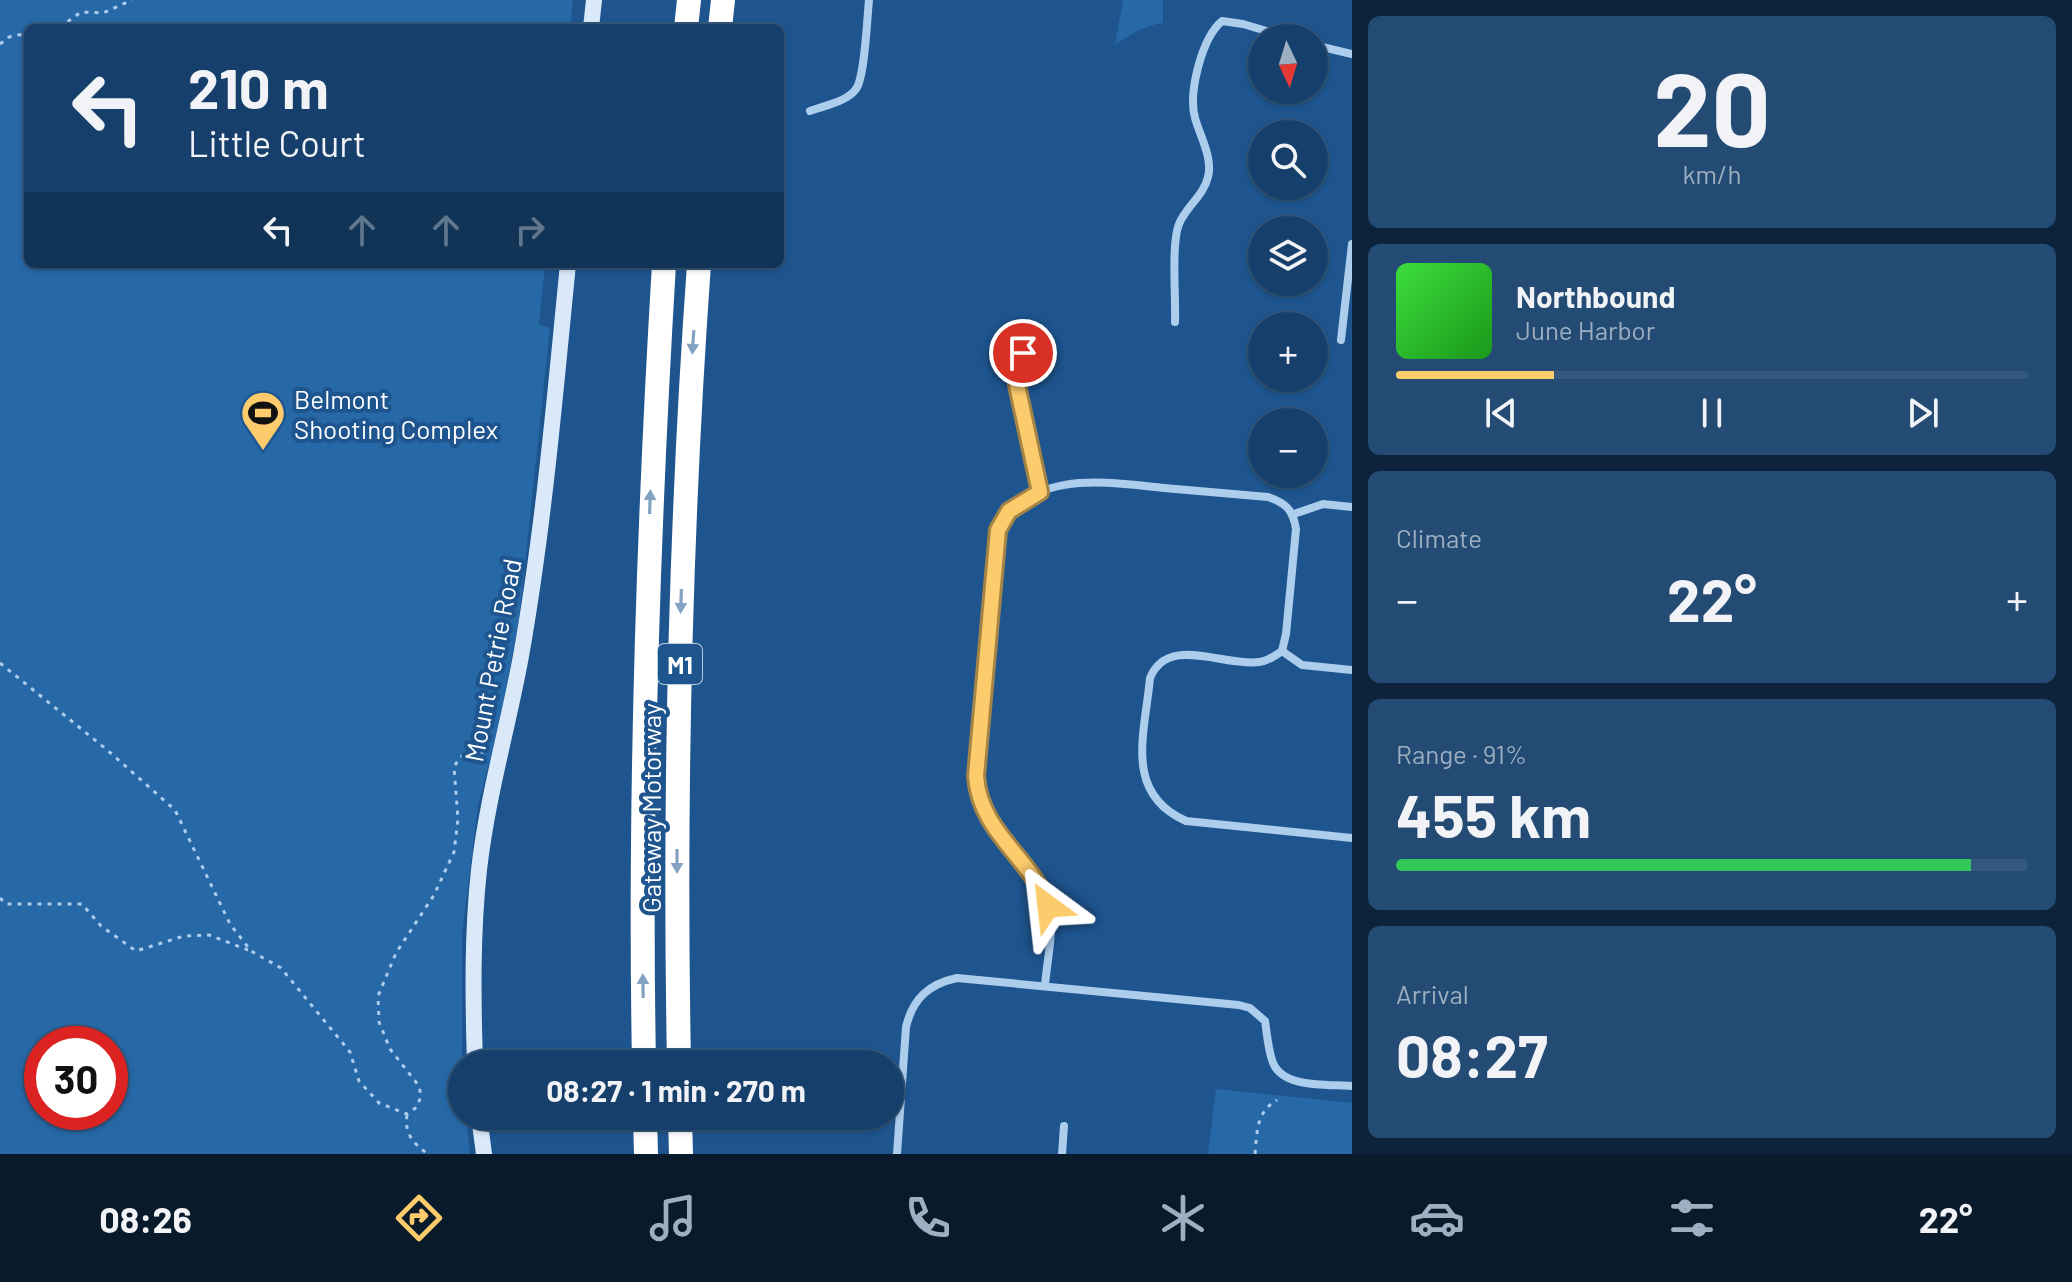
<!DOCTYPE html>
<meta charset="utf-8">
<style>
body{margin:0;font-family:Barlow,sans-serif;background:#234b73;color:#f1f3f6;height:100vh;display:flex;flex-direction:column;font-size:30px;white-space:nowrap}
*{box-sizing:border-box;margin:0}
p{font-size:26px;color:#9eafc1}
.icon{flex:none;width:44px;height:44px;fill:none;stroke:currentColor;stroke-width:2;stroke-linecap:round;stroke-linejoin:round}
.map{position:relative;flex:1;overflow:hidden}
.panel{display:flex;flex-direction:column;gap:16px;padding:16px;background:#0c233b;width:720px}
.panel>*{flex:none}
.top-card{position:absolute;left:24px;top:24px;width:760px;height:244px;border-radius:12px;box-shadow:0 2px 6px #0004,0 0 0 2px #35597e;background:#16406b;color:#f1f3f6;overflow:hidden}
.needle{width:52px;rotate:176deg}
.controls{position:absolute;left:1248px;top:24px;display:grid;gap:16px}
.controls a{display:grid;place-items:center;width:80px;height:80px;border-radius:50%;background:#16406b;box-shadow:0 2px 6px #0004,0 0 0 2px #35597e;font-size:40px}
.speed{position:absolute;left:24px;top:1026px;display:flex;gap:16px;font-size:40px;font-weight:700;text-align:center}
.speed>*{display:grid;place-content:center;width:104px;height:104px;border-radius:50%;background:#16406b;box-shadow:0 2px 6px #0004,0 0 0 2px #35597e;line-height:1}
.speed .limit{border:12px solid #d22;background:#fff;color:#111}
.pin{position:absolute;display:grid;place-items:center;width:68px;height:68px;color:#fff;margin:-34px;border:4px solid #fff;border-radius:50%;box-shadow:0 2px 8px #0007}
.me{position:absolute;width:88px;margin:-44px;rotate:330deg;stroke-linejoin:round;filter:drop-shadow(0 0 6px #0008)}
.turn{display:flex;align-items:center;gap:28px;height:168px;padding:0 32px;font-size:36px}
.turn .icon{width:104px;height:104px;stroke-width:2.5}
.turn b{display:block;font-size:56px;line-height:68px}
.lanes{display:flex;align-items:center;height:76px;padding:0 32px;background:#0003;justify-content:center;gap:40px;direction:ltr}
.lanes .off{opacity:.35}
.big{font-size:60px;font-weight:700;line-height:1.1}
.panel .card{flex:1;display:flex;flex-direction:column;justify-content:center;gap:12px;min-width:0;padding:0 28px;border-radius:12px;background:#234b73}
.panel .dial{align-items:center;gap:0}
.dial b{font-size:104px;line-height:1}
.song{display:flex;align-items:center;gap:24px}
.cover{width:96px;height:96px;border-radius:12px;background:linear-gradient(135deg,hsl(120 70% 55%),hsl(120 70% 35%))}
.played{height:8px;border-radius:4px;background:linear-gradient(90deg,#fccb6c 25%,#35597e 25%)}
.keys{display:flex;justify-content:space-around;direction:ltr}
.heat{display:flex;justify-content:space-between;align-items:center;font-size:44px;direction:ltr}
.charge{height:12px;border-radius:6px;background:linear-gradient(90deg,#34c759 91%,#35597e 0)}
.trip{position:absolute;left:448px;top:1050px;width:456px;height:80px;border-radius:40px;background:#16406b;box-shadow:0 2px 6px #0004,0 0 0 2px #35597e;font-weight:700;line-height:80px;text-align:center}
.menu{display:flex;height:128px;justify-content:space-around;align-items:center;background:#091a2b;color:#9eafc1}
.menu .icon{width:56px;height:56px}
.menu .active{color:#fccb6c}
.menu b{font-size:36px;color:#f1f3f6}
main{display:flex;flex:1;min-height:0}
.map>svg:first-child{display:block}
.green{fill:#2768a7;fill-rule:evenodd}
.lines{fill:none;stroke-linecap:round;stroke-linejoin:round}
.path{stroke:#adcded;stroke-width:3;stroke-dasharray:4 6;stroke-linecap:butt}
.street{stroke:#adcded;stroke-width:8}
.secondary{stroke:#d9e9fa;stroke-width:16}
.highway{stroke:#fff;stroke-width:24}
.oneway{fill:#83a2c1}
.route-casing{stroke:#a48446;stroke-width:20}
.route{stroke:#fccb6c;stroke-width:14}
.labels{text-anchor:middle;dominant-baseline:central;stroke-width:8;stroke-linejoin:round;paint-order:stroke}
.shield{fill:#1e558f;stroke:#bcccdd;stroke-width:2}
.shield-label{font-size:24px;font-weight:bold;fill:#fff}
.poi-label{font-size:26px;fill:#fff;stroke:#1e558f;text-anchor:start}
.street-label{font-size:26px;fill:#fff;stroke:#1e558f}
</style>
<main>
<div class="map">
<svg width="1352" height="1154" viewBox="0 0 1352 1154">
<rect width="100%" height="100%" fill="#1e558f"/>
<!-- green -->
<path class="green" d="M0,0H573L570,28H28V264H545L539,324L550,328L519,621L499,725L478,806L462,934V1116H466L470,1154H0ZM42,1044H110V1112H42Z
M1123,0H1163V23C1145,25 1129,35 1115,45Z
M1216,1089L1352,1103V1154H1208Z"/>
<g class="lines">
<!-- path -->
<path class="path" d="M49,28L63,25L81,12L103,13L132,0
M0,44L9,37L28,33
M0,663L106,749L175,810L230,924L251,951L281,968L350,1052L359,1081L379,1103L407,1114L417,1107L421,1096L419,1086L390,1049L379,1022L378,996L396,953L434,895L454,852L458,819L454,767L460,757L473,752H484
M0,898L6,904H82L101,926L136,951L184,936L209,935L248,950
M407,1115C404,1134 414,1144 428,1154
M1255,1154C1257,1132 1256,1112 1277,1100"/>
<!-- street -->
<path class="street" d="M1314,45L1352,54
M810,111C823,106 847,102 856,89C865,77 867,18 869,0
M1175,322C1176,297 1171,244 1179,224C1186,207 1204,195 1208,177C1213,158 1200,136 1195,118C1188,92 1202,38 1222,21L1243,24L1290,38
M1341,340L1352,244
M1023,353L1017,385L1040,492
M1294,514L1323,504L1352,507
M1282,651L1302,665L1352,670
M1045,985C1047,960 1055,929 1048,904C1033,856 980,837 976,776L998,530C1033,469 1104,482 1164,488C1199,491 1233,494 1268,497C1286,503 1293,510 1296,529L1286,634L1282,651C1275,656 1268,661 1259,662C1224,667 1168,634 1150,678C1145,733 1123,793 1186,821L1352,838
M897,1154L906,1027C913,998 929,984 957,978L1239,1005L1250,1008L1265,1021C1267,1034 1268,1048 1272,1060C1280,1089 1328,1084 1352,1086
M1062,1154L1064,1126"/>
<!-- secondary -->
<path class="secondary" d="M591,28L594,0
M475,1064C473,999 472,934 479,870C487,798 508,727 521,656C544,526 555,395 568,264
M479,1116L484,1154"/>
<!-- highway -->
<path class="highway" d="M686,28L689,0
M720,28L723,0
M644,1064C639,797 648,531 664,264
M679,1064C674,797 680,530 699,264
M645,1116L646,1154
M680,1116L681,1154"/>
</g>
<!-- one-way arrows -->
<defs><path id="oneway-solid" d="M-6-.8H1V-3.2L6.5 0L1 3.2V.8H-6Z" transform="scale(2)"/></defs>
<g class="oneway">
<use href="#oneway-solid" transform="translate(693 342) rotate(94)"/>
<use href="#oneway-solid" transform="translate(650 502) rotate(-88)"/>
<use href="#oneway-solid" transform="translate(681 601) rotate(92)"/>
<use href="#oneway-solid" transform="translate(677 861) rotate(90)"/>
<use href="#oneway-solid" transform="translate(643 986) rotate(-91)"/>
</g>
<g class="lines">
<!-- route casing -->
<g class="route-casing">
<path id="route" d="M1023,353L1017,385L1040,492L1009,511L998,530L976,776C980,833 1031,857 1048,906"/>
</g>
<!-- route -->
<use href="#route" class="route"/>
</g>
<!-- icons -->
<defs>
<g id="stadium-pin" transform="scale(2.3)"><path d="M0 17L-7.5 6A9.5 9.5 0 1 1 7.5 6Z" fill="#fccb6c" stroke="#1e558f"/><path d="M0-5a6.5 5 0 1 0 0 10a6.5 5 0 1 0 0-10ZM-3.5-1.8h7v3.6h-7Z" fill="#111"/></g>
</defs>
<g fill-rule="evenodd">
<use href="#stadium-pin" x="263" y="413"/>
</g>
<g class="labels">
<!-- shield labels -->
<rect class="shield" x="658" y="644" width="44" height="40" rx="6"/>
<g class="shield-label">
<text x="680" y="664">M1</text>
</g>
<!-- poi labels -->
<g class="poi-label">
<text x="294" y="398">Belmont<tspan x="294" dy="30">Shooting Complex</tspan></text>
</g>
<!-- street labels -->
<g class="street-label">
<text transform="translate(492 660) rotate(-79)">Mount Petrie Road</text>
<text transform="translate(650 808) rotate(-90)">Gateway Motorway</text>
</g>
</g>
</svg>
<div class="controls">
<a><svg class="needle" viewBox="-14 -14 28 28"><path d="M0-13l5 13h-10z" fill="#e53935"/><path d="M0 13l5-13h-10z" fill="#9eafc1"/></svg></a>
<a><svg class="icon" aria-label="search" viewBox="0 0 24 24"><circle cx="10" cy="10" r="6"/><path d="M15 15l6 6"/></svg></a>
<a><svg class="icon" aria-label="layers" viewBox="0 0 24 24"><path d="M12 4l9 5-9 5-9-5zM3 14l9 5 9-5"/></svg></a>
<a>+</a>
<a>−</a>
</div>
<div class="speed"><div class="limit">30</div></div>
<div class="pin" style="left:1023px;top:353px;background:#d93025"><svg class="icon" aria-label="arrive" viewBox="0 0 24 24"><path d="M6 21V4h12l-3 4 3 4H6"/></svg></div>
<svg class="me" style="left:1048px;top:906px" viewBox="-20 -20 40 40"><path d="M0-17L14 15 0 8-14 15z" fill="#fccb6c" stroke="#fff" stroke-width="4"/></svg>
<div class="trip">08:27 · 1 min · 270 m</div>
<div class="top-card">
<div class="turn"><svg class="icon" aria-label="left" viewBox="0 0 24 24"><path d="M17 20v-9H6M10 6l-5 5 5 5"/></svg><div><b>210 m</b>Little Court</div></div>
<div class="lanes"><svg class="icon" aria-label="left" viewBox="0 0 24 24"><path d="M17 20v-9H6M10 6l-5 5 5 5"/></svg><svg class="icon off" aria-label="ahead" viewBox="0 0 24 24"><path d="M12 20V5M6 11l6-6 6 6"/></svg><svg class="icon off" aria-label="ahead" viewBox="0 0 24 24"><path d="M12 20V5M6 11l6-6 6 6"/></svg><svg class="icon off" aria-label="right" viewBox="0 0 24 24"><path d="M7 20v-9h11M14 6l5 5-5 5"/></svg></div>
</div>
</div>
<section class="panel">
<div class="card dial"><b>20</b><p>km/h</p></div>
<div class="card">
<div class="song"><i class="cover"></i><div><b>Northbound</b><p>June Harbor</p></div></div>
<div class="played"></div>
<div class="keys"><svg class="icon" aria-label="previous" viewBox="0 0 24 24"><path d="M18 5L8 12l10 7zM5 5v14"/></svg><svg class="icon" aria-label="pause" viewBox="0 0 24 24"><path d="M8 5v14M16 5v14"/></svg><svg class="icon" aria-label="next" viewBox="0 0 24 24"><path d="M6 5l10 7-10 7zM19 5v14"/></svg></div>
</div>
<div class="card"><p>Climate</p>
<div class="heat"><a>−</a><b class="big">22°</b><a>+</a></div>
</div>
<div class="card"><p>Range · 91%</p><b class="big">455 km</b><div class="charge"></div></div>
<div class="card"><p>Arrival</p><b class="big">08:27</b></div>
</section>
</main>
<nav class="menu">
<b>08:26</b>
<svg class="icon active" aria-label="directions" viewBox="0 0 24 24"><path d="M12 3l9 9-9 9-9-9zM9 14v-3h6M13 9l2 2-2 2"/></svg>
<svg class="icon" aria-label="music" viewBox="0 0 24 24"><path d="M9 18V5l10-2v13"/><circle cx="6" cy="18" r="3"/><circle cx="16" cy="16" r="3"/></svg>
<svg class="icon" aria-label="phone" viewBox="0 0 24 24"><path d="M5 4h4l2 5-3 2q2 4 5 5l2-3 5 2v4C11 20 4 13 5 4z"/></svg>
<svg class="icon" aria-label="climate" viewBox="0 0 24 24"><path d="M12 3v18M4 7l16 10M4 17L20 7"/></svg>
<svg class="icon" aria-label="car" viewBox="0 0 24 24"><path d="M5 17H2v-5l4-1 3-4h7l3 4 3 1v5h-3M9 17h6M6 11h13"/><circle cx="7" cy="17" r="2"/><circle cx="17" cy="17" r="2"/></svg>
<svg class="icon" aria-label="filters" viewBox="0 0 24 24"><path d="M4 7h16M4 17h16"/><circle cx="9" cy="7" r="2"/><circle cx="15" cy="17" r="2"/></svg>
<b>22°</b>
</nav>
